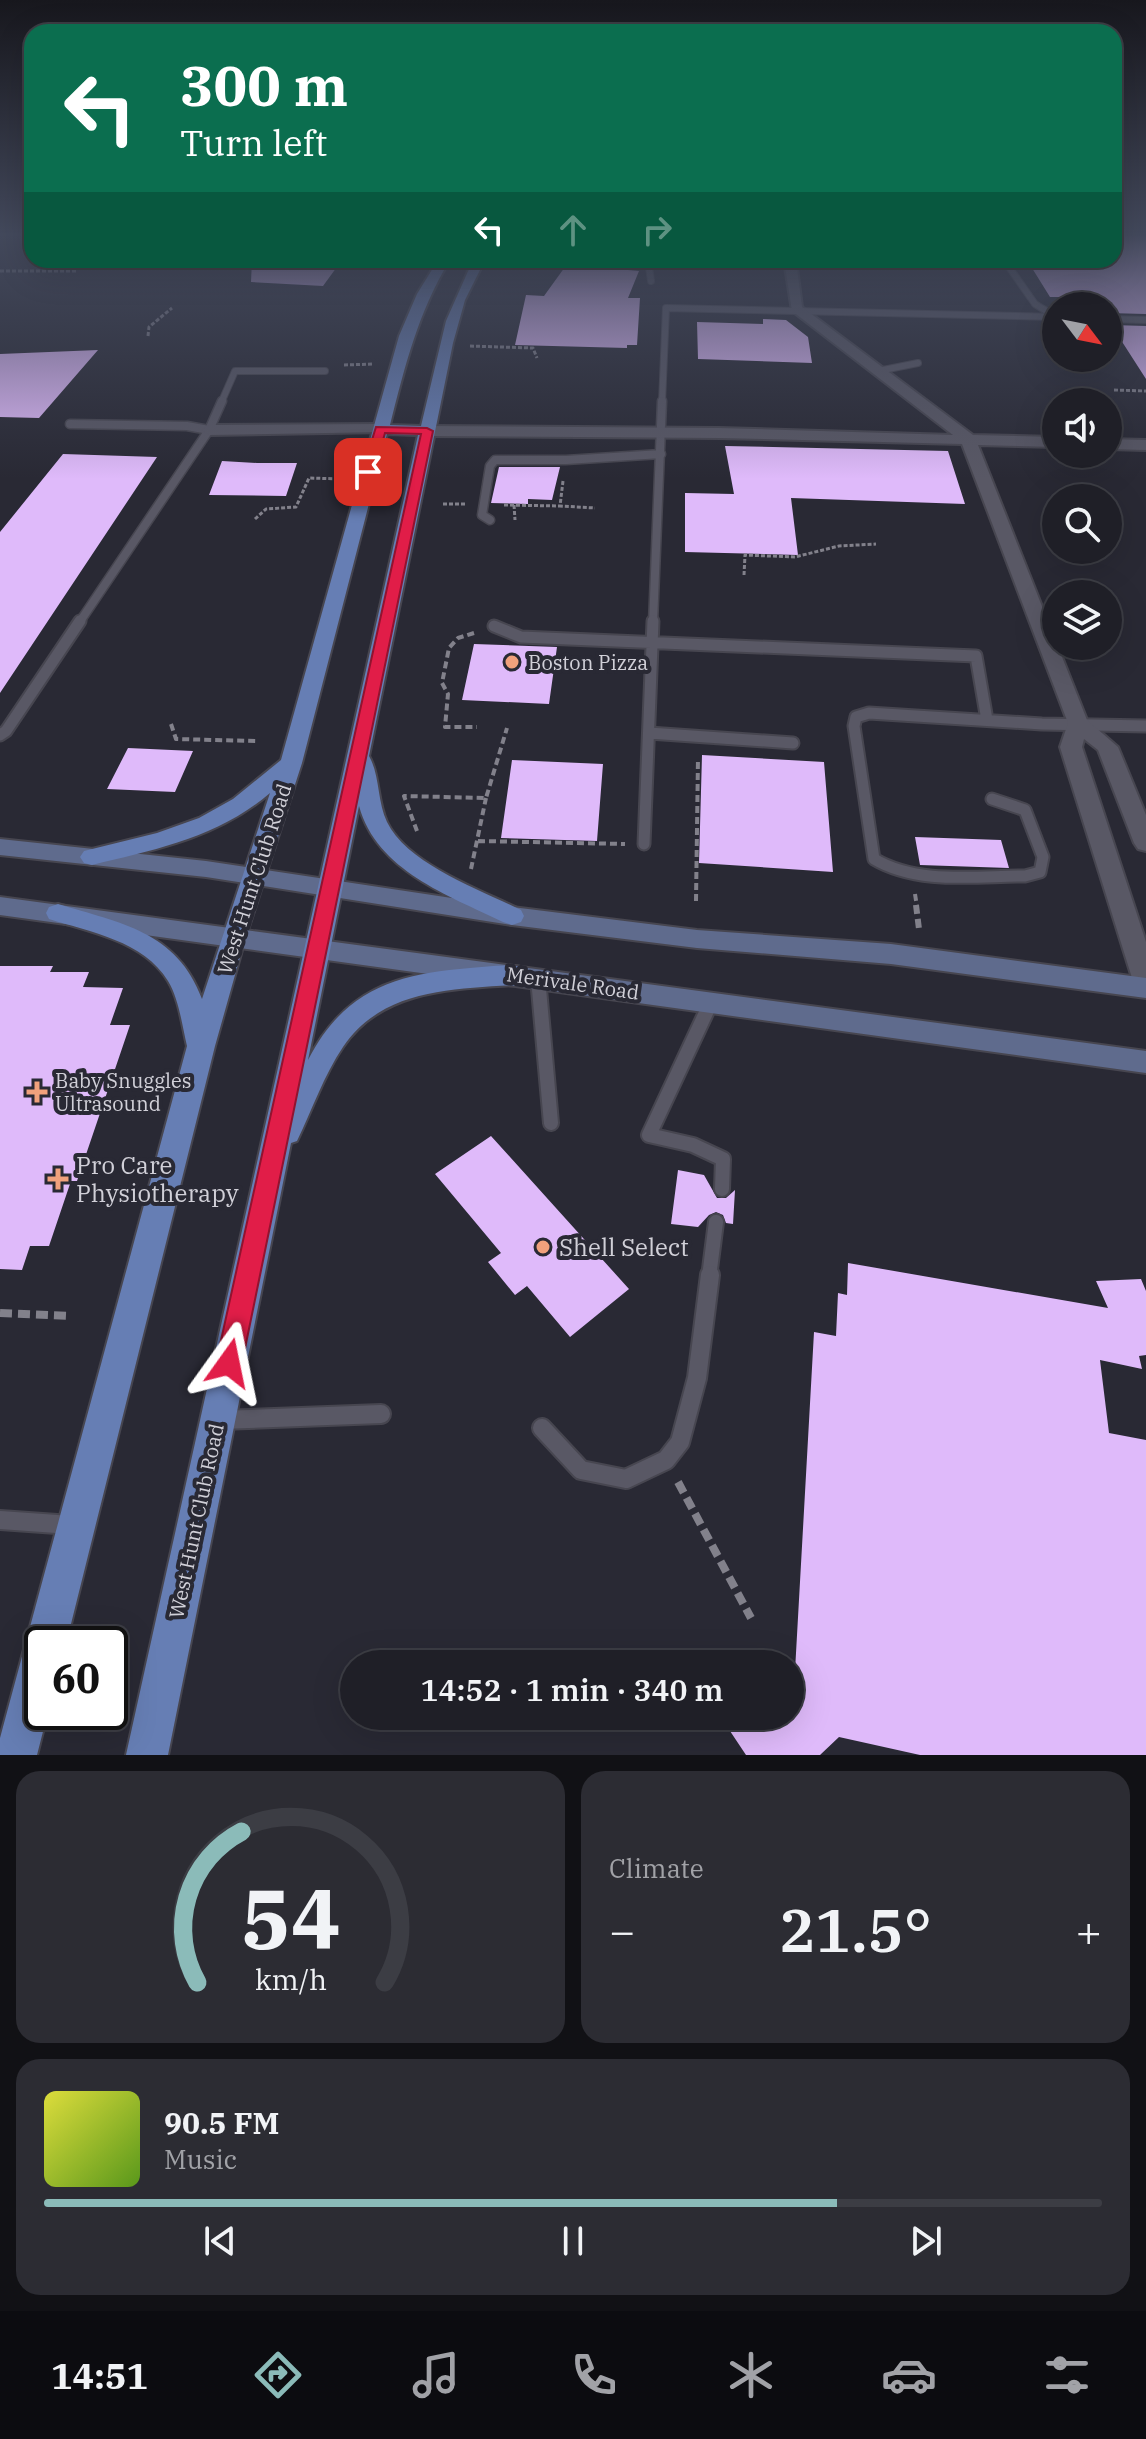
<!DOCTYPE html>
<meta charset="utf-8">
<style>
body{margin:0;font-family:"IBM Plex Serif",serif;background:#2c2c33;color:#f1f3f6;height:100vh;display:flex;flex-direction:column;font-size:30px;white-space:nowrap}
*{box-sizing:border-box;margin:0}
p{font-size:26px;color:#a1a2a7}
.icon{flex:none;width:44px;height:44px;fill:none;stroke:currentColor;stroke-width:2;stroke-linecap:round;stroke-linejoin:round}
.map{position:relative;height:1755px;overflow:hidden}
.details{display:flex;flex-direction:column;gap:16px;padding:16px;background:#111115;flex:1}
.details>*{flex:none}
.hud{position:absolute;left:24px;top:24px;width:1098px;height:244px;border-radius:24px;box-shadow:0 8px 32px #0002,0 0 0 2px #3c3d44;background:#0b6e4f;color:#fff;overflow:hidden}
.needle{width:52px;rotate:122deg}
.controls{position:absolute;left:1042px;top:292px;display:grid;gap:16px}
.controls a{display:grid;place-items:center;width:80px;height:80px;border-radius:50%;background:#1f1f27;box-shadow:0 8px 32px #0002,0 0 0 2px #3c3d44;font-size:40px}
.speed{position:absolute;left:24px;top:1626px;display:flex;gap:16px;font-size:40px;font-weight:700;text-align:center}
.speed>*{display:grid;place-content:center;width:104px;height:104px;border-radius:50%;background:#1f1f27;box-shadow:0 8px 32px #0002,0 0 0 2px #3c3d44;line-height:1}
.speed .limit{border:4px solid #111;border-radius:12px;background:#fff;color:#111}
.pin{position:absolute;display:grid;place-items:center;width:68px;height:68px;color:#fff;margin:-34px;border-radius:16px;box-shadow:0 4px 12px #0006}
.me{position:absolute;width:88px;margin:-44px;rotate:12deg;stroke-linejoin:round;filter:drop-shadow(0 0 6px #0008)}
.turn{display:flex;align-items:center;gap:28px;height:168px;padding:0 24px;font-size:36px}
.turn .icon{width:104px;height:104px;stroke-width:2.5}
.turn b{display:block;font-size:56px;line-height:68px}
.lanes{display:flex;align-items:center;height:76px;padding:0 24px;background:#0003;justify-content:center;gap:40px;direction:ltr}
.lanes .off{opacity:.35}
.big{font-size:60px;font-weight:600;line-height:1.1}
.details .tile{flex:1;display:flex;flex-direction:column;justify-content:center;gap:12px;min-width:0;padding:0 28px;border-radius:24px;background:#2c2c33}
.details .dial{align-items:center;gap:0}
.dial svg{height:208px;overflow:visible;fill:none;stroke:#3c3d44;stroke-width:7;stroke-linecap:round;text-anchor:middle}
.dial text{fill:#f1f3f6;stroke:none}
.song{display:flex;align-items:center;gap:24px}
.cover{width:96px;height:96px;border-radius:12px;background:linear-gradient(135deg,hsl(60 70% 55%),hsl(90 70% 35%))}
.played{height:8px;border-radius:4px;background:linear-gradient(90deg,#8bbbb9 75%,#3c3d44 75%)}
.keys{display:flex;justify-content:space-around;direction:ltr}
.heat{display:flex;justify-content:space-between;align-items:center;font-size:44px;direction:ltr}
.details .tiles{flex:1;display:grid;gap:16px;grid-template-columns:1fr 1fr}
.tile:last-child{grid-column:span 2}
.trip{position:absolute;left:340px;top:1650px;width:464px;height:80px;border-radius:40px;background:#1f1f27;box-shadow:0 8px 32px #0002,0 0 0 2px #3c3d44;font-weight:600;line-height:80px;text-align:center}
.menu{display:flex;height:128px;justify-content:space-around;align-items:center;background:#0c0c10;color:#a1a2a7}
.menu .icon{width:56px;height:56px}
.menu .on{color:#8bbbb9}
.menu b{font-size:36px;color:#f1f3f6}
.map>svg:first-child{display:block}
.building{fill:#dfbafa}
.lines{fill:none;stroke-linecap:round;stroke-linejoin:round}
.lane-far4-casing{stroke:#474650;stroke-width:8}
.lane-far3-casing{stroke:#474650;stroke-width:11}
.lane-far2-casing{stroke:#474650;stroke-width:15}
.lane-far1-casing{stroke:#474650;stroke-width:18}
.lane-casing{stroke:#474650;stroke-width:22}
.street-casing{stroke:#474650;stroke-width:4}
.secondary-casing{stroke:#474650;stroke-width:4}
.primary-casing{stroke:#474650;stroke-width:4}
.path-far3{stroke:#82818b;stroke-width:3;stroke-dasharray:4 2;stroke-linecap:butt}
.path-far2{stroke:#82818b;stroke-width:4;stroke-dasharray:7 4;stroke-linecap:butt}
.path-far1{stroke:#82818b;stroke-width:6;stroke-dasharray:9 5;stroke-linecap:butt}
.path{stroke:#82818b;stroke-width:8;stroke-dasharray:12 6;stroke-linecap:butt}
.lane-far4{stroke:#595865;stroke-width:6}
.lane-far3{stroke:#595865;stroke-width:8}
.lane-far2{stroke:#595865;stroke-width:11}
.lane-far1{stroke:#595865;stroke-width:14}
.lane{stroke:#595865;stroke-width:18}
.street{fill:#595865;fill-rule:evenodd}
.secondary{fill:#5f6b8d;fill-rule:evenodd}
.primary{fill:#667eb4;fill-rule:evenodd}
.route{fill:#e11d48;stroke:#92132f;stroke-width:2}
.poi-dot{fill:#f1a17c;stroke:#292934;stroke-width:3}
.labels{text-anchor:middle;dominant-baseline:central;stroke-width:8;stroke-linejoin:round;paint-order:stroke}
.poi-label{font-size:20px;fill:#d1d0d8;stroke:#292934;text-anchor:start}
.street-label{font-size:20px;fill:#d1d0d8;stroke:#292934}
.near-poi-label{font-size:24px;fill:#d1d0d8;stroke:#292934;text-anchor:start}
</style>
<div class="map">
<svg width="1146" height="1755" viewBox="0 0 1146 1755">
<rect width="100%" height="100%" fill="#292934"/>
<!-- building -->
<path class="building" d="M1114,233H1146V314L1108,313V306H1099L1094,297H1050L1027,260H1114Z
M252,260H342L323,286L251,282Z
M570,260H632L628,270L639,271L628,298H640L637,345H627V348L515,345L526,295L544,296Z
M763,319L786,320L808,337L812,363L698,359L697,322L763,324Z
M1112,325L1146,326V379L1119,337Z
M98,350L39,418L0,417V354Z
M725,446L948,451L965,504L791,498L798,555L685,552V493L734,494Z
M63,454L157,457L0,693V532Z
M222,461L257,463H297L286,496L209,495Z
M499,467H560L552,500L528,499V504L491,503Z
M474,644L557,647L549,704L462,700Z
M128,748L150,749L193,751L175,792L107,789Z
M702,755L824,762L833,872L699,863Z
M512,760L603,764L597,841L501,838Z
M915,837L1001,840L1009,868L920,865Z
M0,966H53L50,972H89L83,987L123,988L110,1025H130L77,1181H71L49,1246H30L22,1270L0,1269Z
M491,1136L629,1289L570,1337L527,1286L515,1295L488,1262L501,1253L435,1174Z
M678,1170L704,1175L717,1198H726L735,1190L733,1224L726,1223L723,1215L716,1212L709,1215L698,1227L671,1224Z
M848,1263L1108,1308L1096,1281L1141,1279L1146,1291V1355L1139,1356L1142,1369L1100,1360L1109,1433L1146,1440V1755H920L839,1737L820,1755H746L730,1731L746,1716H790V1676L795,1671L814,1332L836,1336L838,1293L847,1295Z"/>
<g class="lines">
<!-- lane-far4 casing -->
<g class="lane-far4-casing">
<path id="lane-far4" d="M648,260L651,281
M1004,260L1035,304L1056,317
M1108,319L1146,320
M878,371L918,363
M221,403L235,371H325
M662,403L666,308L1056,317"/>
</g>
<!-- lane-far3 casing -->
<g class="lane-far3-casing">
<path id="lane-far3" d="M70,424L187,426L209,430
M490,520L482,515L490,466L495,460H566L661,454
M79,623L209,430L222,401
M653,623L662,401"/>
</g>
<!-- lane-far2 casing -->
<g class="lane-far2-casing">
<path id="lane-far2" d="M494,626L521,637L976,656L987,720
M649,733L793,743
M0,735L6,731L80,621
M992,799L1025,810L1043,857L1040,872L1025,876C976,876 918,885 874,859L854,726L856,717L869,713L1042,724L1146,726
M644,844L653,621"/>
</g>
<!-- lane-far1 casing -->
<g class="lane-far1-casing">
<path id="lane-far1" d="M538,978L551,1123
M711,1002L649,1135L693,1145L723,1159L722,1189
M709,1277L716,1222"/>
</g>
<!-- lane casing -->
<g class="lane-casing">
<path id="lane" d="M220,1420L381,1414
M542,1428L581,1470L626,1479L666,1460L680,1442L697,1378L710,1275
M0,1520L71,1525"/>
</g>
<!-- street casing -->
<g class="street-casing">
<path id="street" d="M784,260H796L802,307L973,435L1056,437V447L978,445L1087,720L1118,747L1146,815V851L1138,849L1134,843L1098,750L1084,739L1082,747L1146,942V991L1137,988L1133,981L1060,747L1068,723L962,444L719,438L427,436L419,431L427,426L719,428L953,435L792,311Z
M380,424L385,426V432L209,435L201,430L209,425Z
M1108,439L1146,440V450L1108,449Z"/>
</g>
<!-- secondary casing -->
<g class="secondary-casing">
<path id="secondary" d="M0,839L206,861L512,907L697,930L891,944L1146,978V998L891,964L697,948L512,925L206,877L0,855Z
M0,897L1146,1051V1073L0,915Z"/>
</g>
<!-- primary casing -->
<g class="primary-casing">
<path id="primary" d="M438,260H450C418,312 405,366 390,425L421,426L446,321L473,260H485L465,300L453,343L369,756C380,775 377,801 387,822C407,864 481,890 521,910L524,916L521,922L512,925L503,922C448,895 377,871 359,806L308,1060C344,990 395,974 470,968C488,967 508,963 525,968L529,975L525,982L516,985C453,989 382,989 343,1047C324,1075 312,1110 297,1141L291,1143L168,1755H126L418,435L387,434L302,763L246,936L215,1046L66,1644H42V1712H48L37,1755H0V1738L187,1046C182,1025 179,999 168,981C144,941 90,932 49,919L46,913L49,907L58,904C120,923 177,931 202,999L270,793C219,837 155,850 92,865L84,863L80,857L84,851L157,833L199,818L233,799L281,760L399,336L417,294Z"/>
</g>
<!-- path-far3 -->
<path class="path-far3" d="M0,271H78
M148,336L149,327L172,308
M470,346L533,348L537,358
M344,365L374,364
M1114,390L1146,391
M563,481L560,506L595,508
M443,504H466
M504,505L560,506
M514,505L515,520
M255,519L266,509L296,507L309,478L344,479
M744,575L745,555L795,557L839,546L876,544"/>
<!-- path-far2 -->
<path class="path-far2" d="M474,633L458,638L449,648L442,683L448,694L445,727H477
M171,724L176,739L256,741
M417,831L404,796L486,798L507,728
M478,841L625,844
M471,869L486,798
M915,894L917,907
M696,901L698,758"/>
<!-- path-far1 -->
<path class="path-far1" d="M916,905L919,929"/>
<!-- path -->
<path class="path" d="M0,1313L70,1316
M678,1482L751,1618"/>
<!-- lane-far4 -->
<use href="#lane-far4" class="lane-far4"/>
<!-- lane-far3 -->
<use href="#lane-far3" class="lane-far3"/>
<!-- lane-far2 -->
<use href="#lane-far2" class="lane-far2"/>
<!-- lane-far1 -->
<use href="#lane-far1" class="lane-far1"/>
<!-- lane -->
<use href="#lane" class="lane"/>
<!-- street -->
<use href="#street" class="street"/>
<!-- secondary -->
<use href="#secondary" class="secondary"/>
<!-- primary -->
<use href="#primary" class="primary"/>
</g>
<!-- sky -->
<linearGradient id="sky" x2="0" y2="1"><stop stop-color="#17171d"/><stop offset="0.49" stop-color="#43495c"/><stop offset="1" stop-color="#43495c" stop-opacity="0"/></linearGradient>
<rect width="1146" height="479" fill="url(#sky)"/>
<!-- route -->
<path class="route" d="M376,427L427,428L433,431L242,1363L238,1372L229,1376L220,1372L216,1363L421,434L385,433L374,472L368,475L362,472Z"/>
<!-- markers -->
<g class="poi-dot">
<circle cx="512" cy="662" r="8"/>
<path d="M33 1080h8v8h8v8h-8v8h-8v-8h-8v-8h8z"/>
<path d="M54 1167h8v8h8v8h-8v8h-8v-8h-8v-8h8z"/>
<circle cx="543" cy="1247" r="8"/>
</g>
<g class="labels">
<!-- poi labels -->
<g class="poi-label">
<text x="528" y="662">Boston Pizza</text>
<text x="55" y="1080">Baby Snuggles<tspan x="55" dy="23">Ultrasound</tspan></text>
</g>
<!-- street labels -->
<g class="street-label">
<text transform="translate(254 879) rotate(-72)">West Hunt Club Road</text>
<text transform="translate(573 983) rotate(8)">Merivale Road</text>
<text transform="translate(196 1521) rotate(-78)">West Hunt Club Road</text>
</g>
<!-- near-poi labels -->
<g class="near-poi-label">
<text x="76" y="1165">Pro Care<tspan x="76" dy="28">Physiotherapy</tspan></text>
<text x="559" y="1247">Shell Select</text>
</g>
</g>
</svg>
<div class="controls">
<a><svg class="needle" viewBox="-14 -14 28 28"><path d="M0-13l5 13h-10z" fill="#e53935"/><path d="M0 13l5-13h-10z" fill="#a1a2a7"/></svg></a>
<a><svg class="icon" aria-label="sound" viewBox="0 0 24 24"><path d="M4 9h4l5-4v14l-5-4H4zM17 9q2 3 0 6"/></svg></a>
<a><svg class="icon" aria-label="search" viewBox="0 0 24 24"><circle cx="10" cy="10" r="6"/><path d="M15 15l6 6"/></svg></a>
<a><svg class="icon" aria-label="layers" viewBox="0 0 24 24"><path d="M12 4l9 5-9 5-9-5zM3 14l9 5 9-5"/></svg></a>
</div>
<div class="speed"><div class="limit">60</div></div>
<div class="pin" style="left:368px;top:472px;background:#d93025"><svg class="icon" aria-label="arrive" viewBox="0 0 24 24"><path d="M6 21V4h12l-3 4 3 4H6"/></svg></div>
<svg class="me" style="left:229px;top:1363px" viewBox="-20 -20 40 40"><path d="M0-17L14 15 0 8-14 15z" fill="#e11d48" stroke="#fff" stroke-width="4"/></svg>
<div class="trip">14:52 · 1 min · 340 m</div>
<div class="hud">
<div class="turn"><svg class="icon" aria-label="left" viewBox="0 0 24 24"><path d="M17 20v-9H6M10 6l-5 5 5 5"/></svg><div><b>300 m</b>Turn left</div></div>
<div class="lanes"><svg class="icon" aria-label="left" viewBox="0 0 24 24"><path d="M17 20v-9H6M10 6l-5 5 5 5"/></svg><svg class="icon off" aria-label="ahead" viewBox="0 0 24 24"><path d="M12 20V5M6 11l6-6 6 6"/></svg><svg class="icon off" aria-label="right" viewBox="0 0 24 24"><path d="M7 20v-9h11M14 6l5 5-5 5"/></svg></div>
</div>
</div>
<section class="details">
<div class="tiles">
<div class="tile dial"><svg viewBox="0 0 100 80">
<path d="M14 69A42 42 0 1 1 86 69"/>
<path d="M14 69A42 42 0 0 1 31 11" stroke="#8bbbb9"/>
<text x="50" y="56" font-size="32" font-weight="700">54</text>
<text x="50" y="72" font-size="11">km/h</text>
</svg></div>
<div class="tile"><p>Climate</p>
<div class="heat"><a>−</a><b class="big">21.5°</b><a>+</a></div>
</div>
<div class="tile">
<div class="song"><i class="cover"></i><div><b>90.5 FM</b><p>Music</p></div></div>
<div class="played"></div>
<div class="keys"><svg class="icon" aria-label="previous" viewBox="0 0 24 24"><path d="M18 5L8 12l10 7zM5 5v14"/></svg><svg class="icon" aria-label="pause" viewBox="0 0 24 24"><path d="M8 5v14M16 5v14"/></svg><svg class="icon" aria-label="next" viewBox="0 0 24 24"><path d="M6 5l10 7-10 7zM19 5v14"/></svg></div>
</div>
</div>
</section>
<nav class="menu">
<b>14:51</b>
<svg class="icon on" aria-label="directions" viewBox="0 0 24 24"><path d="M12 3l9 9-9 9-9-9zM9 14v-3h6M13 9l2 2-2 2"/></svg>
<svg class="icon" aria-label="music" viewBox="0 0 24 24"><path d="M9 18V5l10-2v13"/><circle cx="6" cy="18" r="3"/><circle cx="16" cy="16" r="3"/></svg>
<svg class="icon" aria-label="phone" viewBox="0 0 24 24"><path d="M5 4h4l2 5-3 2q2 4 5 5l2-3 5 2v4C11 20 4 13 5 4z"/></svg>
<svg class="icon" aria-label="climate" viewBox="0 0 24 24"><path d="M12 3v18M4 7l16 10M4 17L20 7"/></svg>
<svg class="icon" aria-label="car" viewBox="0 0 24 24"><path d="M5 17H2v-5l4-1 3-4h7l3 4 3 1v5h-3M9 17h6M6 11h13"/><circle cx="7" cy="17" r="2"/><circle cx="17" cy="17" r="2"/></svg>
<svg class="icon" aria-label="filters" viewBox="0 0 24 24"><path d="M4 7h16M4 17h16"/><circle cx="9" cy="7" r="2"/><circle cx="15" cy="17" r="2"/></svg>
</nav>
